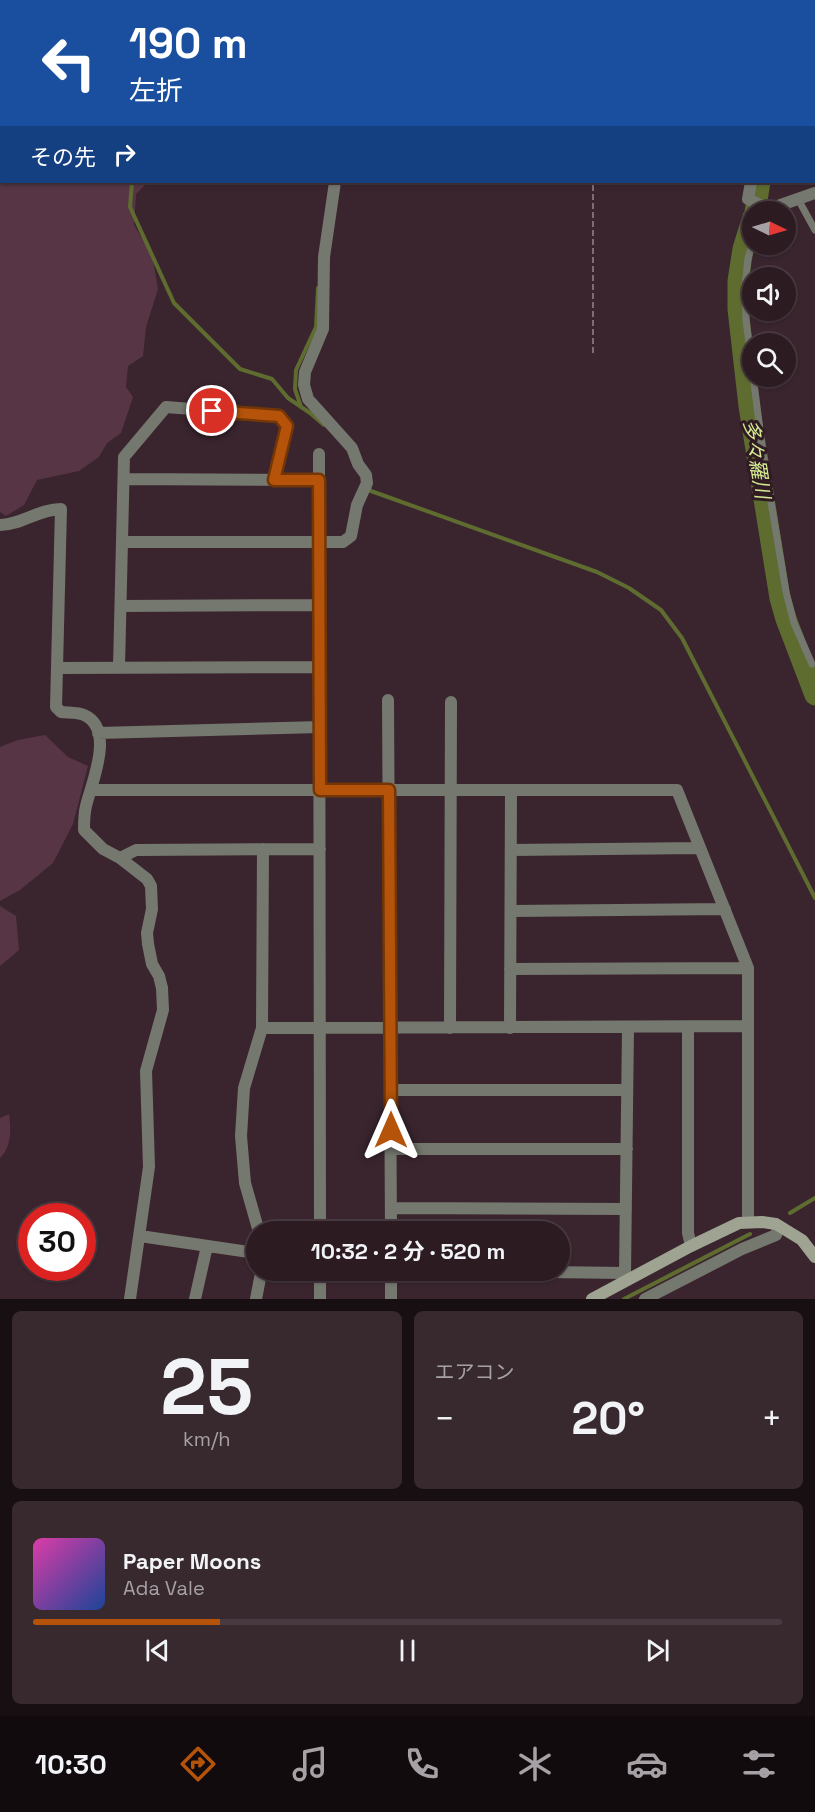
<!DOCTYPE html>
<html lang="ja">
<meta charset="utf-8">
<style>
body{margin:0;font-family:"Space Grotesk","Noto Sans JP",sans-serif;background:#38292f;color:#f1f3f6;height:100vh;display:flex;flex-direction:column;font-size:22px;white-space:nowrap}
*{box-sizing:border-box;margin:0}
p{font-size:20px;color:#a6a1a5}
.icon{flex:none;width:33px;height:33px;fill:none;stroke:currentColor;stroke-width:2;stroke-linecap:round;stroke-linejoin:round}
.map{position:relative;height:1299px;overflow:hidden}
.side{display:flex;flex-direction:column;gap:12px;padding:12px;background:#180f13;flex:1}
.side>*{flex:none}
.top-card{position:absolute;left:0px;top:0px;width:816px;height:183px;box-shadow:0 2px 4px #0004,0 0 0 2px #483a40;background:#1a4fa0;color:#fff;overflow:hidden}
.needle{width:39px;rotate:95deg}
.fabs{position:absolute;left:742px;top:201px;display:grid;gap:12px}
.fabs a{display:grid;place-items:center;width:54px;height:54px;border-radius:50%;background:#2c1c22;box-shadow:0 2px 4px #0004,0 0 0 2px #483a40;font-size:30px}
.speed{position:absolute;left:18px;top:1203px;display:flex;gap:12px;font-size:30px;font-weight:700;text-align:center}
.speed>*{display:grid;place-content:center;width:78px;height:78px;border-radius:50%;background:#2c1c22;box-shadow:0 2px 4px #0004,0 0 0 2px #483a40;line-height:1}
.speed .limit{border:9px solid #d22;background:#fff;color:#111}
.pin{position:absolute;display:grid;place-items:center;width:51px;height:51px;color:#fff;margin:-26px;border:3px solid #fff;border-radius:50%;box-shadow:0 2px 6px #0007}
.me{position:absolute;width:66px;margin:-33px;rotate:0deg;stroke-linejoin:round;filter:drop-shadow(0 0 4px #0008)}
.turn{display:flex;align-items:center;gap:21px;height:126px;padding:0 30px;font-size:27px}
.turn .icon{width:78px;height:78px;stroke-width:2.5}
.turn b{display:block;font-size:42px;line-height:51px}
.then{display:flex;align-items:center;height:57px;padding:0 30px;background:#0003;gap:12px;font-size:22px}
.big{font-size:45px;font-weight:700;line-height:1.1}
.side .tile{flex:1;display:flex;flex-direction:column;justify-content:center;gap:9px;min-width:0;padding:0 21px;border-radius:9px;background:#38292f}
.side .dial{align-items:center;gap:0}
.dial b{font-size:78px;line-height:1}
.song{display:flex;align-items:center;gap:18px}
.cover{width:72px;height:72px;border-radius:9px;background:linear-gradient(135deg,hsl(320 70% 55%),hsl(220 70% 35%))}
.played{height:6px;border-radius:3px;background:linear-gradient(90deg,#b45309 25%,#483a40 25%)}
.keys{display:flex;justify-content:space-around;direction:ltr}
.heat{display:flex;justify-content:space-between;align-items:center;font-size:33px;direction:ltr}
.side .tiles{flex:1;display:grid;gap:12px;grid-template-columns:1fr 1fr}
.tile:last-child{grid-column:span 2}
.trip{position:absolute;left:246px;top:1221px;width:324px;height:60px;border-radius:30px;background:#2c1c22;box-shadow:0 2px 4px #0004,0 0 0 2px #483a40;font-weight:700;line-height:60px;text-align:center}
.dock{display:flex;height:96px;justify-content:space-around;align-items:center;background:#120b0e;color:#a6a1a5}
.dock .icon{width:42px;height:42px}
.dock .current{color:#b45309}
.dock b{font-size:27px;color:#f1f3f6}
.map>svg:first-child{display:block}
.built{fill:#472b38}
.green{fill:#573544}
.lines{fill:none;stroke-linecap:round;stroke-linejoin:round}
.stream{stroke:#5e6c30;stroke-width:4}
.river{stroke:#5e6c30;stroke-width:21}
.path{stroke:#7f6d74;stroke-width:2;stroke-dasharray:6 3;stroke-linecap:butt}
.lane{stroke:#75786e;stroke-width:7}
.street{stroke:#75786e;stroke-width:12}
.secondary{stroke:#9ea392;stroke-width:12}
.route-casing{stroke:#753606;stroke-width:15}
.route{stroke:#b45309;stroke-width:10}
.labels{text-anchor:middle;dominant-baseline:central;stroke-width:6;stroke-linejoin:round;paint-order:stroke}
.water-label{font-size:20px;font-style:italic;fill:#d3ea91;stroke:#301b24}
</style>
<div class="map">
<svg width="815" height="1299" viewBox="0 0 815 1299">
<rect width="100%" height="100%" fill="#3a252e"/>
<!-- built -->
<path class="built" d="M174,0H365L174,2Z"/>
<!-- green -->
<path class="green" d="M0,121L2,182H148L136,194L134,225L152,254L158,289L146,327L143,356L128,366L126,387L133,397L121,433L107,443L99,457L79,471L37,480L24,505L6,516L0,512Z
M45,735L68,757L88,766L73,824L53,863L20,890L0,901V747L18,740Z
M0,906L16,916L19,950L0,966Z
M9,1114C11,1129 12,1146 0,1158V1118Z"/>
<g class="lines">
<!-- stream -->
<path class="stream" d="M372,2V0
M132,182L130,207L174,303L240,369L272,379L288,398L310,413L324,425
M301,407L295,389L296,370L316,327L318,288
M367,487L371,491L597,572L629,588L661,610L682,638L815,898
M790,1213L815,1198
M624,1299L750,1234"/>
<!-- river -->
<path class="river" d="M786,2V0
M755,212L760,182
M753,217L743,249L738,281V309L749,406L780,598L786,619L815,695"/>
<!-- path -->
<path class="path" d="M147,0L150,2
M21,2L25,0
M563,2L564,0
M0,7H2
M593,353V182"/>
<!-- lane -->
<path class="lane" d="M798,199L815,230
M753,242L748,258L745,287L746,320L763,454L786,592L794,623L812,664"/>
<!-- street -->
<path class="street" d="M169,2V0
M382,2L383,0
M751,182L748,199L766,208L775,207L815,193
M319,454L320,1232
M125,479L319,480
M0,525C21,525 39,509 61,509L56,707L61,712C67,713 78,712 84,715C116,729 91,784 86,806C84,814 84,822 84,830L103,849L120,858L147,879L151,886L152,909L147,933L148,944L152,964L159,976L162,988L163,1010L146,1071L149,1167L130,1299
M123,542H343L351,536L357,505L367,483L366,475L358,464L352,448L308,399L304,385L305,372L323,329L324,257L335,182
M121,606L319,605
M119,667L124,457L166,407L280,416L287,426L274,480
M58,668L319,667
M388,700L391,1232
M98,733L320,727
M92,790H677L748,968V1222
M511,850L700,848
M120,858L136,850L320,849
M511,911L725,909
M510,969L748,968
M688,1027V1233L691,1246
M262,1028L748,1026
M450,1028L451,702
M510,1028L511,790
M391,1090H627
M391,1149H627
M391,1208L626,1209
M259,1232L245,1183L241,1136L244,1088L262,1028L263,849
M140,1236L256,1253
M394,1270L625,1273
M627,1280L625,1273L628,1027
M195,1299L207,1246
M256,1299L261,1273L264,1270
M320,1299V1270
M391,1299V1270
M645,1299L742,1249L776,1235L779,1226"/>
<!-- secondary -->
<path class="secondary" d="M592,1299L691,1246L739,1223L762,1222L776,1224L802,1240L815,1257"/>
</g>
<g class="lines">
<!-- route casing -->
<g class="route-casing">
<path id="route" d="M212,411L279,416L287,426L274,480H319L320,790H389L391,1130"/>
</g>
<!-- route -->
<use href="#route" class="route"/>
</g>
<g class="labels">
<!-- water labels -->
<g class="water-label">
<text transform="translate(757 459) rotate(81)">多々羅川</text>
</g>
</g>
</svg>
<div class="fabs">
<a><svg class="needle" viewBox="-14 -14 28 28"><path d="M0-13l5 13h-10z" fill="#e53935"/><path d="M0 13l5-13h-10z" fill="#a6a1a5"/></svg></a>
<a><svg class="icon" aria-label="sound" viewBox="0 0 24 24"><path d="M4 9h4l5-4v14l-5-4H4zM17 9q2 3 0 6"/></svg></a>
<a><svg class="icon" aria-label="search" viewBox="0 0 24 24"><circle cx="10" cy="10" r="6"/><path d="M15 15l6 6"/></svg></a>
</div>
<div class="speed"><div class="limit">30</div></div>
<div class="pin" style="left:212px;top:411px;background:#d93025"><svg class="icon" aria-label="arrive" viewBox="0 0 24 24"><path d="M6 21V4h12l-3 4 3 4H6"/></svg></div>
<svg class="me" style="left:391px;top:1130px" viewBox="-20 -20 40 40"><path d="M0-17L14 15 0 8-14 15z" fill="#b45309" stroke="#fff" stroke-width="4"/></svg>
<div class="trip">10:32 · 2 分 · 520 m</div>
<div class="top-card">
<div class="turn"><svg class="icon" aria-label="left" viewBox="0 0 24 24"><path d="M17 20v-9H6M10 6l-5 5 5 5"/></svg><div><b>190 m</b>左折</div></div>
<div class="then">その先<svg class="icon" aria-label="right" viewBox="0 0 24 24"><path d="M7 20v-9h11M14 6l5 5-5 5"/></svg></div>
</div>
</div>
<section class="side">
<div class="tiles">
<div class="tile dial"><b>25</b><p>km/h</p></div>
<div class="tile"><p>エアコン</p>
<div class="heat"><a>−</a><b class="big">20°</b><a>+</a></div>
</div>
<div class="tile">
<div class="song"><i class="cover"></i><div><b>Paper Moons</b><p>Ada Vale</p></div></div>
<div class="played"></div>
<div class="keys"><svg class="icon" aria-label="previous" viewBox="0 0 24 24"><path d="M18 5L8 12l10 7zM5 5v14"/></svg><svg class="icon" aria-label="pause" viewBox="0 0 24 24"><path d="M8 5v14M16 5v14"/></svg><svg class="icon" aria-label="next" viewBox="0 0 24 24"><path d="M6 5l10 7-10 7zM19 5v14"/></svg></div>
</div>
</div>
</section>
<nav class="dock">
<b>10:30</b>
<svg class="icon current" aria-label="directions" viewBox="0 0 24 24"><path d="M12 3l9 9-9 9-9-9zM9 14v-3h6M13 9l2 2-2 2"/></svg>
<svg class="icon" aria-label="music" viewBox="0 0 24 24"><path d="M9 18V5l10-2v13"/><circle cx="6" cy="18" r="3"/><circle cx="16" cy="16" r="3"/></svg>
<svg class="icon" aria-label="phone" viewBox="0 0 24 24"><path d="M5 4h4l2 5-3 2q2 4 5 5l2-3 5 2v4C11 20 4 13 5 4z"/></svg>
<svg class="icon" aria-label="climate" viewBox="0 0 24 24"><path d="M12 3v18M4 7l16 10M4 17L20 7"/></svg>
<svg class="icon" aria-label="car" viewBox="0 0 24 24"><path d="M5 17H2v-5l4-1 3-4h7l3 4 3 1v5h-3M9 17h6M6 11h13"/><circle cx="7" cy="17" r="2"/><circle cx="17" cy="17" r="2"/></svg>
<svg class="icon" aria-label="filters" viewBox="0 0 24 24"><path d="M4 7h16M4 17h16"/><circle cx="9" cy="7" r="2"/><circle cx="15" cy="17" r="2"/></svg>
</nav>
